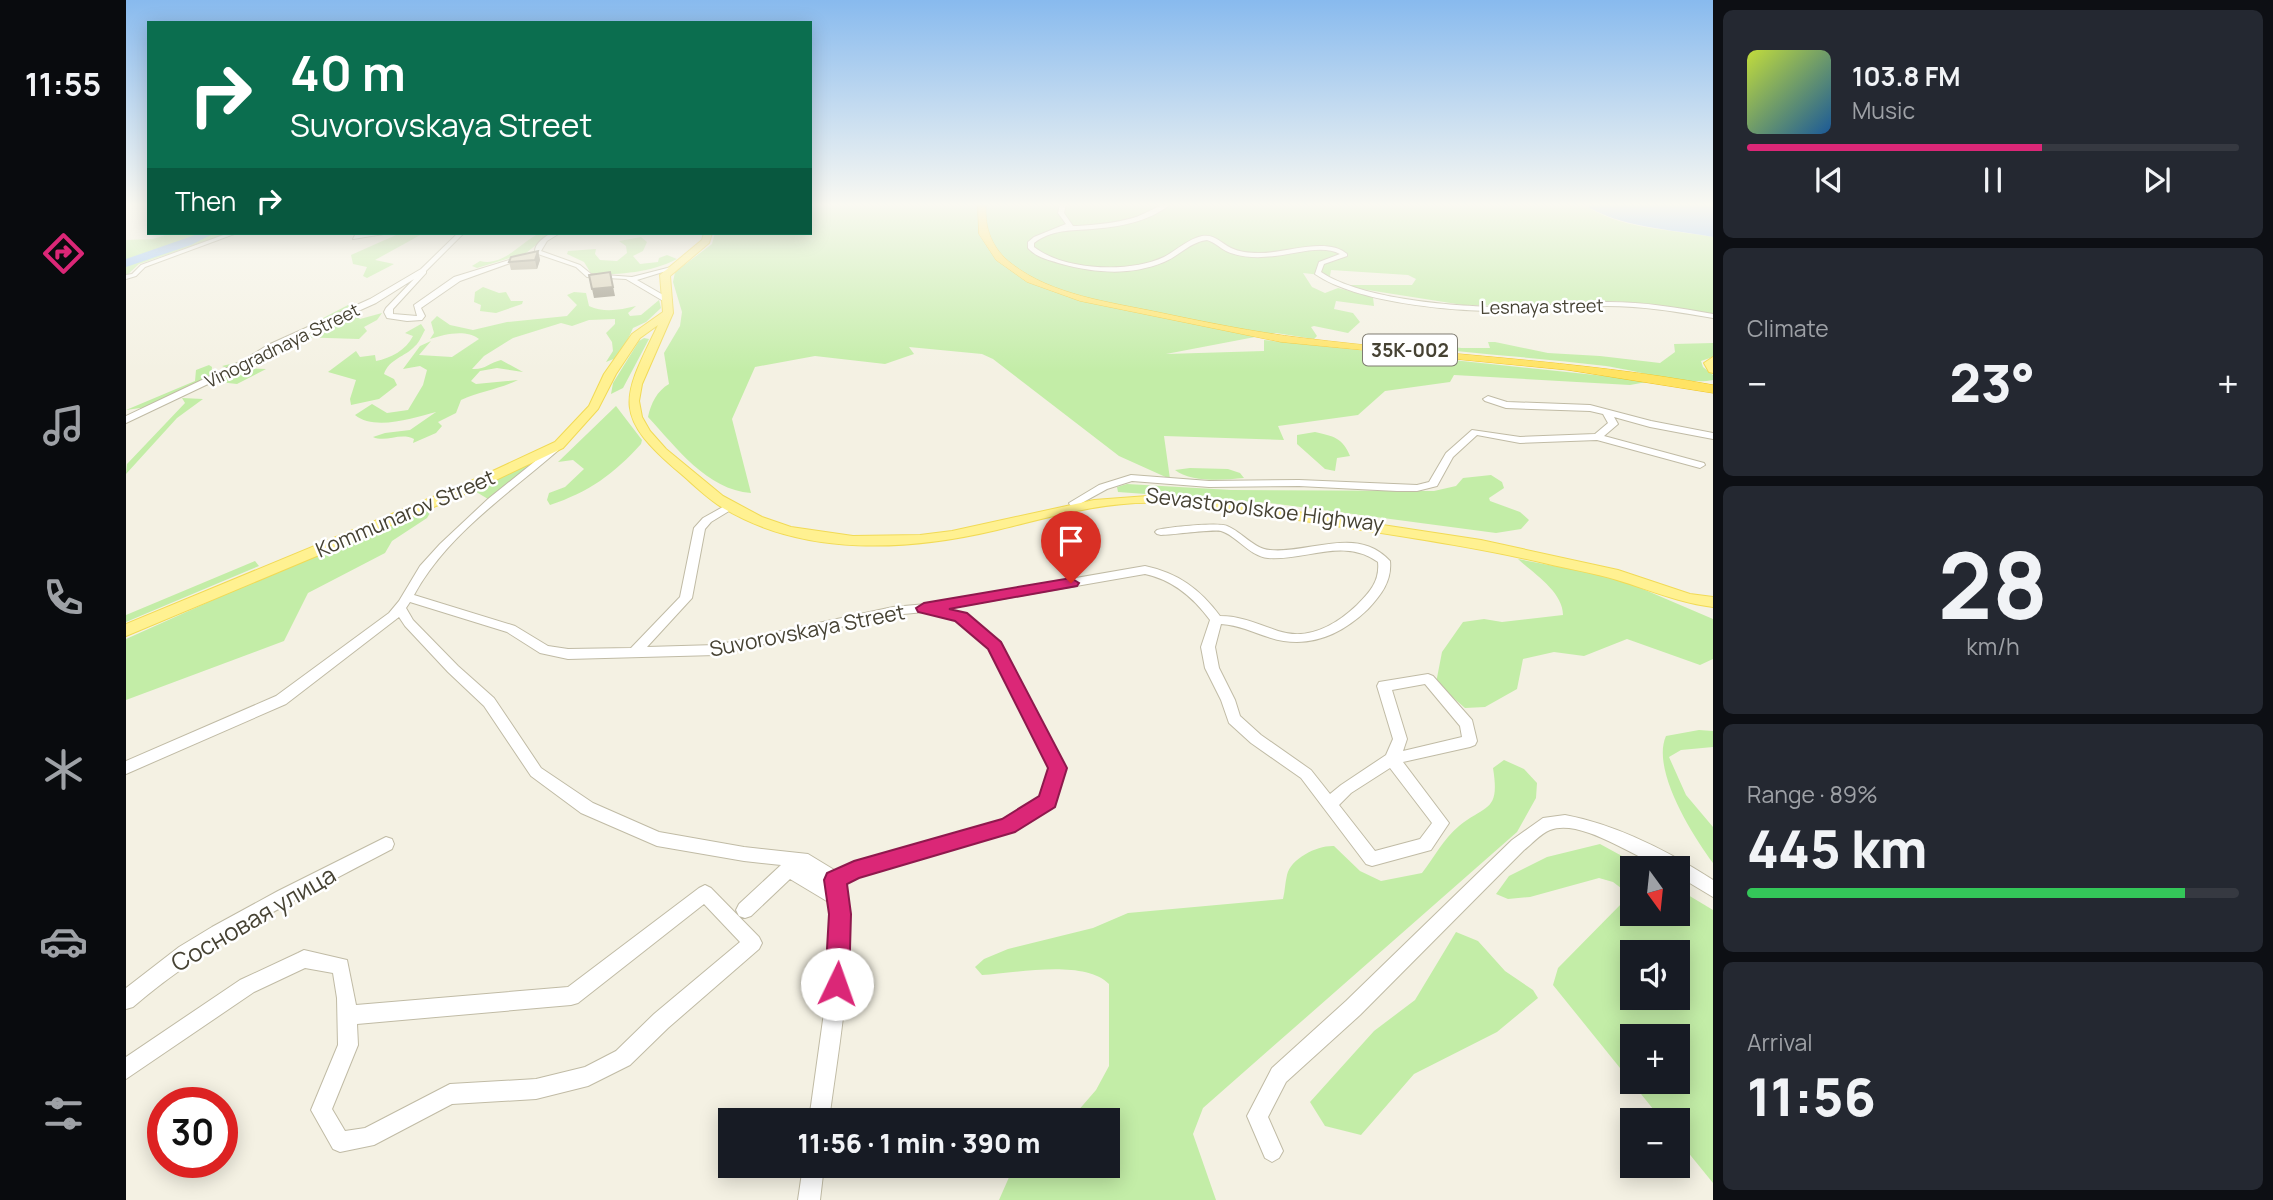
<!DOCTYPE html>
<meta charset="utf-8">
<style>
body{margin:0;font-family:Manrope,sans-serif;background:#242831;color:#f1f3f6;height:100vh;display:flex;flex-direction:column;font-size:26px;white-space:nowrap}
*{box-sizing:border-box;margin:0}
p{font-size:23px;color:#9ea1a6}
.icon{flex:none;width:38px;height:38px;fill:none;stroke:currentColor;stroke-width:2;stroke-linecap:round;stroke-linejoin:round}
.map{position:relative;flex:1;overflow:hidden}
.details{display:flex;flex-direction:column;gap:10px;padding:10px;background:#0d0f14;width:560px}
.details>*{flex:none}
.guide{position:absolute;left:21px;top:21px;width:665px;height:214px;border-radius:0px;box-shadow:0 4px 18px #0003;background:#0b6e4f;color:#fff;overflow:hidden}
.needle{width:46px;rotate:165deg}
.buttons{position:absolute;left:1494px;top:856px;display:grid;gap:14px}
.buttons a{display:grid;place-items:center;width:70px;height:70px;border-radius:0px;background:#171b24;box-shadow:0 4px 18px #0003;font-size:35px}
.speed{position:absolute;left:21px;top:1087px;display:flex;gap:14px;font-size:35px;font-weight:700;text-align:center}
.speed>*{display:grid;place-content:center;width:91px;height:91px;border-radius:50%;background:#171b24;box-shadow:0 4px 18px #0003;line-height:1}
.speed .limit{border:10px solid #d22;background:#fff;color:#111}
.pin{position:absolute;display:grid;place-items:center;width:60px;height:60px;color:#fff;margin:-72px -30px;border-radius:50% 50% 50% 0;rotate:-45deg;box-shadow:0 0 7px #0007}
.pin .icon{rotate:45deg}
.me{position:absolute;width:77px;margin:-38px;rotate:3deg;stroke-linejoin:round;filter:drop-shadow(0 0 5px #0008)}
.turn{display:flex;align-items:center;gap:24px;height:147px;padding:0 28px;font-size:32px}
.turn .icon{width:91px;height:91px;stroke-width:2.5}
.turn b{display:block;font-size:49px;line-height:60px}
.then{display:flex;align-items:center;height:66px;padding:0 28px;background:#0003;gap:14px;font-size:26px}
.big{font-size:52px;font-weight:800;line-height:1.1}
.details .widget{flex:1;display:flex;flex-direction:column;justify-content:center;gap:10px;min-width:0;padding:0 24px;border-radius:10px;background:#242831}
.details .dial{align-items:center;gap:0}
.dial b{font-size:91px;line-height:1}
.song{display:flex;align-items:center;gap:21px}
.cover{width:84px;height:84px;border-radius:10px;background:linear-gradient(135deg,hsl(70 70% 55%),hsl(210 70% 35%))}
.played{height:7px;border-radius:4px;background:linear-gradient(90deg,#db2777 60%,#363941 60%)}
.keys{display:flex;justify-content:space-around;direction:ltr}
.heat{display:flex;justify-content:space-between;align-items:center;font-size:38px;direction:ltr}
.charge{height:10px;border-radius:5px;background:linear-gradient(90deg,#34c759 89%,#363941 0)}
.trip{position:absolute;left:592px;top:1108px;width:402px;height:70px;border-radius:0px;background:#171b24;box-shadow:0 4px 18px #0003;font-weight:800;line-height:70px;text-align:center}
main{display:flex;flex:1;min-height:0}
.menu{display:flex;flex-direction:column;width:126px;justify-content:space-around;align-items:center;background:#090b0e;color:#9ea1a6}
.menu .icon{width:49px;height:49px}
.menu .active{color:#db2777}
.menu b{font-size:32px;color:#f1f3f6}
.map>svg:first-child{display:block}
.green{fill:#c3eda7;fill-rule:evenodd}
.water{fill:#98c2f8}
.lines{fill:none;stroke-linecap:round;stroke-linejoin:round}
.river{fill:#98c2f8;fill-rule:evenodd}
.minor-casing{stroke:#c0bba5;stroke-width:2}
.major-casing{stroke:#f1da55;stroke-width:2}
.highway-casing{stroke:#eec323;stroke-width:1}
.minor{fill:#fff;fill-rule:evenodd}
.major{fill:#fff191;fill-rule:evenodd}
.highway{fill:#ffe363;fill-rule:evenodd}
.wall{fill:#b8b29e}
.shaded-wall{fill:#969181}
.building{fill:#d6cfb8;stroke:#969181;stroke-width:2}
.route{fill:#db2777;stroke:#8e194d;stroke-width:2}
.labels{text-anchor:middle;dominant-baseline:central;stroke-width:5;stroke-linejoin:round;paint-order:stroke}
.far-street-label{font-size:18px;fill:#464233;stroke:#fff}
.shield{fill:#fff;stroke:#7e7b70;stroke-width:2}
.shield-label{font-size:19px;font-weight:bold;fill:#464233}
.street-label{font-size:21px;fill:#464233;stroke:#fff}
.near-street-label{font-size:24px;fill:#464233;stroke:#fff}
</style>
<main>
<nav class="menu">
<b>11:55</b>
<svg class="icon active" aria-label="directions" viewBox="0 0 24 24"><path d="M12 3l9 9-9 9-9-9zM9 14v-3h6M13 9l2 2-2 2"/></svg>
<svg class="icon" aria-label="music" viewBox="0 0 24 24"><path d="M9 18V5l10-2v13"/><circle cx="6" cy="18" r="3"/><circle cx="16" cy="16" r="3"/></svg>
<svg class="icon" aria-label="phone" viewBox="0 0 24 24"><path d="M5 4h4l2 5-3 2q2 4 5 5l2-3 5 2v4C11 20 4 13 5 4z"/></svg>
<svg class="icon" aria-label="climate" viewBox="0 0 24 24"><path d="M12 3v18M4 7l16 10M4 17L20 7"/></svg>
<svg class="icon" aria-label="car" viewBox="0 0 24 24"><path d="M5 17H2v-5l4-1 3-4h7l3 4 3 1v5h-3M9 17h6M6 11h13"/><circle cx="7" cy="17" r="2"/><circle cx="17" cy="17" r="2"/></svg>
<svg class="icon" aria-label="filters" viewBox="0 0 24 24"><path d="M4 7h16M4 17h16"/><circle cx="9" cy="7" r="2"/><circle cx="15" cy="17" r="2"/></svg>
</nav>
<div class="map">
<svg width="1587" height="1200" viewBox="0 0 1587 1200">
<rect width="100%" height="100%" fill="#f4f1e3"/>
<!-- green -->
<path class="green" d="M684,204H1458C1487,228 1549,230 1587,237V314L1490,301L1396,306L1337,305L1229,288L1224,285H1286L1290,279L1282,275L1205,270L1204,276L1177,273L1186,287L1199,293L1212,288L1247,297L1248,306L1210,301L1208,309L1227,313L1234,322L1222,333L1188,326L1185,327L1191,336L1188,339L1150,333L1040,354L1138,351V340L1526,381L1504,385L1328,375L1324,382L1259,391L1232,415L1152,426L1158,440L1038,436L1044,479L993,456L867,359L856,354L783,347L788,354L759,364L689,356L629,367L606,419L625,493C581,490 550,447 522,417C525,403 531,391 543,384L538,353L554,326L556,312L547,282L549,272L586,244L589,233H684Z
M46,233H104L13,264L0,276V240L27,239Z
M298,233L249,260L268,264L241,278L237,276L241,267L227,264L225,255L270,235Z
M414,233H425L400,253L351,268L346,266L354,261C377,267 395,242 414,233Z
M515,237L521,242L517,251L507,256L514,264L532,262L533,258L541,255L551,259C524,273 495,274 466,275L458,262L441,254L442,251L470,249L469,254L474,260L491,261L501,253L500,246L493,241Z
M357,287L373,293L380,292L385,301H397L396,304L370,313L354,311L355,305L348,302L349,292Z
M448,292L460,293L463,306C478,313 494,310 510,306L502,313L504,316L515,315L533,300L535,308L520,322L507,328L497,350L490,358L480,362L487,351L486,342L480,333L489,324V319L463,320L446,326L435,323L387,338L358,356L346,369C359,370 363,363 375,360L397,372L371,368L354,371L345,381L350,384L392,380C374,389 355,391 335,400L330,413L312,422L316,426L310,433L287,443L288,439C274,432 260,443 247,437L259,433L284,430L310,412C288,418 248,431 229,415L246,404L261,413L282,410L297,385L301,370L294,366L277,369L294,346L305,341L293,355L326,357L353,339C340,329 319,334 304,339L308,333L305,322L311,316L324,325L347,330L381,322L441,316L451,305L441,295Z
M222,305L236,308L231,316L234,319L256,313L251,320L238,327L241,331L233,339L170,337L178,328Z
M295,324L299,330C296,335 293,343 289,346C279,357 263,359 258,374L268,379L271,385L253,399L225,405L224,399L230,380L202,372L230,351L234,357L249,355L250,361C265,358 280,350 287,336L279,333Z
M518,338L523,339L497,388L485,394L487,383L513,341Z
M1261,341L1336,348H1364L1362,342H1369L1422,353L1474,356L1534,363L1549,352L1548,344L1587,343V357L1575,361L1577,367L1587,375V380C1562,386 1508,370 1480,366C1407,357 1334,353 1260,343Z
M113,362L116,368L140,369L111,384L93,382L103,369L96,366Z
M83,365L86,367L85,376L21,407L0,410L69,381L70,370Z
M56,398L77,399L51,418L0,474L1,464L59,403Z
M490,406L516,440L515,444C488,474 463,492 424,505L421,500L423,493L439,487L458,469L447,460L432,462Z
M1189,432C1207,436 1217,438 1224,456L1211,458L1209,471L1199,469L1171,444V435Z
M433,445L367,502L347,490L307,508L301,518L266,541L259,553L182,593L158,641L0,700V639Z
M1064,468L1102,469L1114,473L1118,478C1098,480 1066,483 1049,470Z
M1365,475L1376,482L1378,488L1363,498L1364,501L1394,512L1403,520L1395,529L1370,533L1144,503L992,492L991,487L1001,484L1105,490L1308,491L1330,486L1337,478Z
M1392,559L1491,578L1587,619V659L1574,665L1501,639L1458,656L1428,652L1397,659L1391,689L1359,707L1339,708L1310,683L1316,652L1337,622L1358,619L1376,622L1437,615C1437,592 1408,574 1392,559Z
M129,561L133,566L0,622V615Z
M1573,730L1587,731V747L1555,750L1543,757L1560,795L1587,827V863C1566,835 1525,769 1540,736Z
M1378,760L1398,769L1411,783L1410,798L1391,832L1077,1108L1067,1134L1090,1200H873L888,1166H982V1120H944L970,1090L983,1066V984C958,959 890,973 856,975L849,967L858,959L882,949L967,928L1002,913L1157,899C1159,891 1159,883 1161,875C1165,858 1192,845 1208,846L1234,871L1255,881L1296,873C1307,859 1318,838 1333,826C1361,804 1374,812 1367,768Z
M1474,844L1518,868H1507V914H1552V889L1587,910V1183L1552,1140V1120H1536L1427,985L1432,968L1499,900V891L1487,882L1473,878L1404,897L1382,899L1370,894L1383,876L1421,857ZM1507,952H1552V998H1507ZM1507,1036H1552V1082H1507Z
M1330,932L1352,941L1379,971L1407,990L1412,998L1371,1032L1288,1074L1235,1135L1199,1126L1184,1102L1248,1031L1289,1000Z"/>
<!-- water -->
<path class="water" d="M1457,204H1587V237C1544,229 1495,228 1457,204Z"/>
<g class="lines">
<!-- river -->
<path class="river" d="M75,233H89L65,245L0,267V259Z"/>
<!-- minor casing -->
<g class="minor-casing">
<path id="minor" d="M934,204H940L938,213L947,226H951C970,225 989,223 1007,218C1019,215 1032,204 1044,204C1024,222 992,227 966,229C945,231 926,229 908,243V247C939,271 1004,273 1038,257C1051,250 1062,239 1076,236C1089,234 1095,243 1105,248C1113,252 1123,253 1132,253C1157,254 1201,236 1221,254V256L1198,264L1195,272C1238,301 1342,308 1394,307C1421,306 1448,302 1475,302C1512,301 1550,307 1587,314V318C1552,312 1517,306 1481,306C1453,306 1425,310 1396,311C1341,313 1234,305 1189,274L1193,262L1214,254C1197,244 1168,254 1149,256C1133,258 1115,258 1100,251C1093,247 1088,242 1081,240C1064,242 1053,256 1038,262C1004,276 970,273 936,264C923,260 911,258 902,248V242L908,237L940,224L932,213Z
M103,233H111L19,267L10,276L0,279V275L6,274L15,265Z
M230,233H236L235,235L264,233L227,239Z
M332,233H338L300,271V273L267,309V314L291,316L288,305L328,277L396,256L401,257L334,281L295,308L299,316L296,320L281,321L261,318L258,312L260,308L288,279L250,303L148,349L122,365L0,423V416L116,361L142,345L244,299L295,269Z
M426,233H434L421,241L415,251L454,265L465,274L506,277L553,265V267L511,280L546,300L539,302L500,279L461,277L450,267L409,253C408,244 418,237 426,233Z
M1362,396L1381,402L1464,405L1525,421L1587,433V439L1524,427L1488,417L1492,424L1478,436L1578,463L1579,465L1574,468L1471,440L1394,443L1351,435L1327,457L1311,486L1291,491H1271L1173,486L1083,487L1006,481L981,489L952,505H944L943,503L973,485L1005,475L1083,481L1173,480L1291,485L1303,482L1320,453L1346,430L1394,437L1469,434L1482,423L1477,414L1464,411L1380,408L1359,401L1357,399Z
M433,442L436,443V447C385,492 321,534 288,595L389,626L422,646L442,649L505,648L554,597L568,528L577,518L604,503L609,506L608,508L585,522L579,529L566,598L521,647L590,645L767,607L800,604L1019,566C1052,573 1074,589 1094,616C1115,616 1132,624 1152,631C1182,641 1210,625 1231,605C1244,592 1254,581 1252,562C1217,537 1180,561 1142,558C1123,556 1110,535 1095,531C1086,529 1047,535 1035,535L1031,534L1029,532L1031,530C1042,527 1093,522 1101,526C1116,532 1128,549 1144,550C1183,554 1231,525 1264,561C1266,581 1255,595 1242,609C1214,636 1180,650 1142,637C1126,632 1113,625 1095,624L1089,647L1093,668L1109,700L1114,716L1135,735L1185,770L1204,794L1215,785L1260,755L1267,739L1251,686L1253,682L1302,674L1307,676L1346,720L1351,741L1349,745L1344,747L1277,762L1323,823L1305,850L1246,866L1240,864L1175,778L1125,743L1103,723L1095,700L1079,668L1075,647L1084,620C1067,597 1047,580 1019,574L818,609L839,614L874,643L938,768L930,801L927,806L887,831L732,876L718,884C730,962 713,1042 703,1120H683L702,984L705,914L704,903L664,879L625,916L619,918L613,916L610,910L613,904L655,865L618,861L531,846L455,813L405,776L358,706L322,672L279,626L273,617L160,704L0,774V761L150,696L263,613L273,601L294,566L314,544L362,499ZM284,602L381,632L414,653L442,659L590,655L767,615L798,612L831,620L864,649L924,768L915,797L877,820L728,863L710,871L682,854L618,847L533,832L467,803L415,768L368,698L332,666L287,620L280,608ZM1299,684L1334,726L1336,737L1277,751L1281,739L1266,690ZM1264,768L1306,823L1294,839L1249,851L1213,805L1225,793Z
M1439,815C1492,825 1542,851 1587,880V897L1552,876V868C1547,868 1541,869 1536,867C1508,857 1455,818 1424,830C1414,834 1406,844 1398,850L1234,1015L1160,1082L1142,1117L1157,1151L1153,1158L1146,1162L1139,1158L1121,1116L1146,1068L1220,1001L1386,840L1417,818Z
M260,837L266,839L268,844L266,849C175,897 86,939 7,1007L0,1009V988L53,947L86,927L152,891Z
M579,885L585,888L633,937L636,943L633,949L542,1028L504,1065L462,1086L410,1099L326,1104L248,1145L214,1152L207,1149L185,1110L212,1045L211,998L207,973L179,968L128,992L0,1079V1057L114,980L172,953L178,950L221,960L230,1005L442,987L573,888ZM578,904L614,942L528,1014L490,1051L459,1067L410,1079L324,1084L239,1128L219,1131L206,1109L232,1045L231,1024L445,1005L452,1003Z
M677,1166H698L694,1200H672Z"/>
</g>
<!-- major casing -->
<g class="major-casing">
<path id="major" d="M578,233H586L583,243L544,276L547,313L516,384L513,401L516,417L524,431L540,449L597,496L636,517L665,527L727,536L794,535L826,531L968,500L1035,495L1158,510L1355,540L1492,570L1564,594L1587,597V607C1553,603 1524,590 1491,580C1468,573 1443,569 1418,563C1349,547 1280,537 1210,526C1152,517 1094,507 1036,503C981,500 924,517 871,530C783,551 678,557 597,508C582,499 568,485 554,473C485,415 496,399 532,325L514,338L490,374L472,409L437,448L353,488L0,636V624L343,482L429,442L463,406L478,374L506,334L537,312L534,275L576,240Z
M1587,357V373L1583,372L1578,363Z"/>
</g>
<!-- highway casing -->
<g class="highway-casing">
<path id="highway" d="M852,204H860C858,228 866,249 886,264C926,295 983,302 1031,312C1079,322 1127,332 1177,338C1313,355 1451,360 1587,385V393L1442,370L1155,342L954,301L901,282L870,260L853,234Z"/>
</g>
<!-- minor -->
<use href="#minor" class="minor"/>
<!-- major -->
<use href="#major" class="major"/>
<!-- highway -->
<use href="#highway" class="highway"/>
</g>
<!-- wall -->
<path class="wall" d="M412,251L414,260L411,269L385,270L383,262Z"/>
<!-- shaded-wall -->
<path class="shaded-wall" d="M412,251L414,260L411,269L409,260Z
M484,272L489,296L468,298L466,289Z"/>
<!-- building -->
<path class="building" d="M412,251L409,260L383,262L385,257Z
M484,272L487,287L466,289L463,275Z"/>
<!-- sky -->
<linearGradient id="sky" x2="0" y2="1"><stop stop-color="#88baee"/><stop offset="0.55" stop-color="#faf9f2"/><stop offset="1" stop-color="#faf9f2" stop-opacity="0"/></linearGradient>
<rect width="1587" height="372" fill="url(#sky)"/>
<!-- route -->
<path class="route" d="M945,578L953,583L951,586L823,609L841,613L875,642L941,768L929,807L889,832L733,878L721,884L725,914L723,984L719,992L711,996L702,992L699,984L703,914L698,880L701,873L728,861L876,819L913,796L922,768L862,649L829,621L792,612L790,608L798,603Z"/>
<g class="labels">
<!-- far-street labels -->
<g class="far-street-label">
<text transform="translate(1416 306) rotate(-1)">Lesnaya street</text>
<text transform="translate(156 345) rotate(-26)">Vinogradnaya Street</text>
</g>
<!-- shield labels -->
<rect class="shield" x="1237" y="334.5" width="94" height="31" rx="5"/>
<g class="shield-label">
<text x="1284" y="350">35К-002</text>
</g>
<!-- street labels -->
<g class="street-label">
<text transform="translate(1139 509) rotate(7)">Sevastopolskoe Highway</text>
<text transform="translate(279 513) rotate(-23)">Kommunarov Street</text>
<text transform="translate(681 630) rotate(-11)">Suvorovskaya Street</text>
</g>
<!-- near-street labels -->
<g class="near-street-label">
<text transform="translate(127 918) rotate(-30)">Сосновая улица</text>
</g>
</g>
</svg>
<div class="buttons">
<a><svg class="needle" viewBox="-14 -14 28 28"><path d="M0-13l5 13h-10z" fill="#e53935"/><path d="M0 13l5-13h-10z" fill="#9ea1a6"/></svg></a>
<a><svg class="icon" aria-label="sound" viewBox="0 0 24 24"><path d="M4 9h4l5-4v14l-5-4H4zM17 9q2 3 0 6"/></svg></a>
<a>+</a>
<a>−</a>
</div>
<div class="speed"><div class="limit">30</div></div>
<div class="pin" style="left:945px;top:583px;background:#d93025"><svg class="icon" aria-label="arrive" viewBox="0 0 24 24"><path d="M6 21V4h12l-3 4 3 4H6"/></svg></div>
<svg class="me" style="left:711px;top:984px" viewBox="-20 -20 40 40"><circle r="19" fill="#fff"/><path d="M0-13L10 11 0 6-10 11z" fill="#db2777"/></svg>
<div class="trip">11:56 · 1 min · 390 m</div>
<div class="guide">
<div class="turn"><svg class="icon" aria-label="right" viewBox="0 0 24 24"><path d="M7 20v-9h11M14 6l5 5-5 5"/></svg><div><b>40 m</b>Suvorovskaya Street</div></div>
<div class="then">Then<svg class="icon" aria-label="right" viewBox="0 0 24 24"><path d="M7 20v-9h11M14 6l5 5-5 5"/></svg></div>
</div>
</div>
<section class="details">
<div class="widget">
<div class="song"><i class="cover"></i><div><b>103.8 FM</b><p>Music</p></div></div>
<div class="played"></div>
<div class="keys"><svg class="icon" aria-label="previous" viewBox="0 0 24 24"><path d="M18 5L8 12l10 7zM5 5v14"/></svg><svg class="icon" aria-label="pause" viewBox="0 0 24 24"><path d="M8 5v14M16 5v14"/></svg><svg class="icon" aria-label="next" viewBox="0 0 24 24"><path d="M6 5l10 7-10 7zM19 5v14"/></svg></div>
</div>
<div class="widget"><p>Climate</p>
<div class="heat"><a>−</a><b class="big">23°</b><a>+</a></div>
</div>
<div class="widget dial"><b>28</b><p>km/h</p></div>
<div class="widget"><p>Range · 89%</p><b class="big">445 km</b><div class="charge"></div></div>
<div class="widget"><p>Arrival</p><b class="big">11:56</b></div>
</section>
</main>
